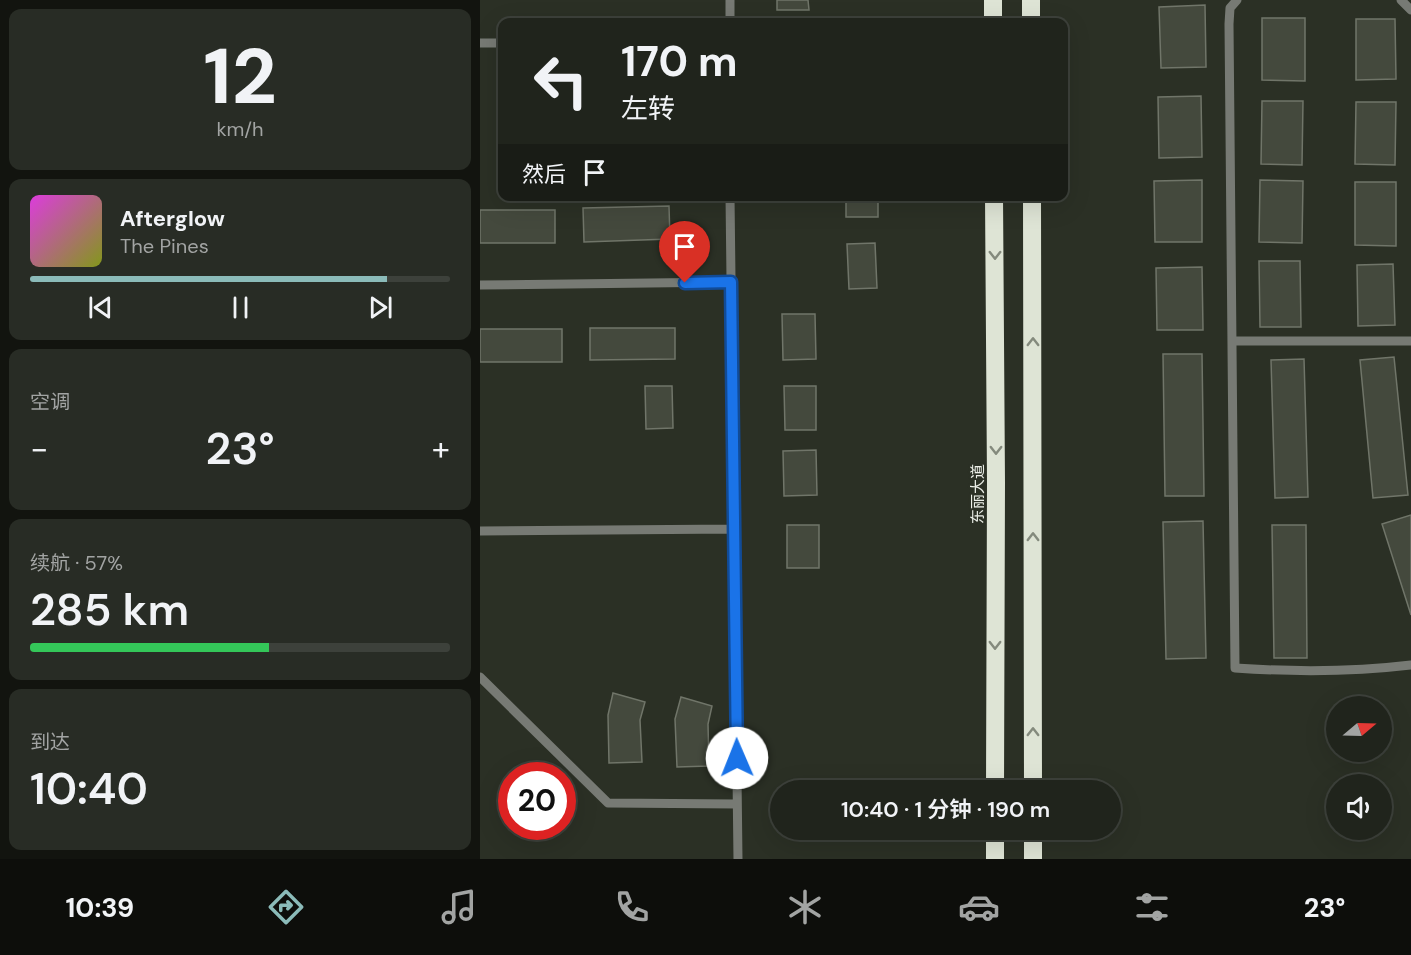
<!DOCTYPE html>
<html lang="zh">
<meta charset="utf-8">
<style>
body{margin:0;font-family:"DM Sans","Noto Sans SC",sans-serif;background:#282c25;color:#f1f3f6;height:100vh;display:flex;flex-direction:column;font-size:22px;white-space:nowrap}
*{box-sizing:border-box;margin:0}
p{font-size:20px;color:#a2a4a3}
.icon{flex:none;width:33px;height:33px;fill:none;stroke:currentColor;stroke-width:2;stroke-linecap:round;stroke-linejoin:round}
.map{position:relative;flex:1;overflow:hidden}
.panel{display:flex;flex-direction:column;gap:9px;padding:9px;background:#12140f;width:480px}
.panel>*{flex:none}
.banner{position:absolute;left:18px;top:18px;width:570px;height:183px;border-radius:12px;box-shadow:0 6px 24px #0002,0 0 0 2px #3d413b;background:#20241c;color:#f1f3f6;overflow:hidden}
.needle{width:39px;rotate:71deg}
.tools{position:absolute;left:846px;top:696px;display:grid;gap:12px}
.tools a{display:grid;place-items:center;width:66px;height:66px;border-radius:50%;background:#20241c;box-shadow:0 6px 24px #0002,0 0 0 2px #3d413b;font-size:30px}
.speed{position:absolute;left:18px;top:762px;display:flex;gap:12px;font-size:30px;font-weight:700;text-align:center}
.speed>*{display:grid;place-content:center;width:78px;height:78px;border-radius:50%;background:#20241c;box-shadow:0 6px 24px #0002,0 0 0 2px #3d413b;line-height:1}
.speed .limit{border:9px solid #d22;background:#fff;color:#111}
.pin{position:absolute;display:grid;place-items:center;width:51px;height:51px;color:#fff;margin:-62px -26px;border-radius:50% 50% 50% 0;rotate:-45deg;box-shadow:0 0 6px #0007}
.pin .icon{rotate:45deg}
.me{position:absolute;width:66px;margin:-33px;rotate:359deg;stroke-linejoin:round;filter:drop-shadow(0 0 4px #0008)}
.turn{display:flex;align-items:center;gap:21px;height:126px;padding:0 24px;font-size:27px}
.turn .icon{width:78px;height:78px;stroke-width:2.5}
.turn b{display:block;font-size:42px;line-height:51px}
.then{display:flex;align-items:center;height:57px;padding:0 24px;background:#0003;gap:12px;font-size:22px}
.big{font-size:45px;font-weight:600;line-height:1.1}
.panel .card{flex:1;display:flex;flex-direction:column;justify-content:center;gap:9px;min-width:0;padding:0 21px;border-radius:12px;background:#282c25}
.panel .dial{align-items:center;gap:0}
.dial b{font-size:78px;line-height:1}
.song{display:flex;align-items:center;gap:18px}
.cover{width:72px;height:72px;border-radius:9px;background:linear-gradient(135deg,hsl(300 70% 55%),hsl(70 70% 35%))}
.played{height:6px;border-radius:3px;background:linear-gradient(90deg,#8bbbb9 85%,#3d413b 85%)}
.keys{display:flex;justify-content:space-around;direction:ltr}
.heat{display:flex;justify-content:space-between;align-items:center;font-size:33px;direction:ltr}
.charge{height:9px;border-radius:4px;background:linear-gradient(90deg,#34c759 57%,#3d413b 0)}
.trip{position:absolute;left:290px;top:780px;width:351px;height:60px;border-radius:30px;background:#20241c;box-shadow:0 6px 24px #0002,0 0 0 2px #3d413b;font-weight:600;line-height:60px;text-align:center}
.tab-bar{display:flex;height:96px;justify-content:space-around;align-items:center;background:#0d0e0b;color:#a2a4a3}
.tab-bar .icon{width:42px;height:42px}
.tab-bar .on{color:#8bbbb9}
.tab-bar b{font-size:27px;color:#f1f3f6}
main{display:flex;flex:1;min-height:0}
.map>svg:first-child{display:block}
.building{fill:#44493d;stroke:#707569;stroke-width:1.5}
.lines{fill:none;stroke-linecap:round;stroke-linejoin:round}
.lane{stroke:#777a74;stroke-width:9}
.highway{stroke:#dee4d5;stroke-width:18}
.oneway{stroke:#848a7d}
.route-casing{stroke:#114b97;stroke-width:15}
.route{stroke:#1a73e8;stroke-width:10}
.labels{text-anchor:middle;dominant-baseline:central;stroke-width:4.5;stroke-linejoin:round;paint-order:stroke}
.street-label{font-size:15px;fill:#ecefe8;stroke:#2b3025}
</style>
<main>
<section class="panel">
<div class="card dial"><b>12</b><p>km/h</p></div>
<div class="card">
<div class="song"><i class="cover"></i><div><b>Afterglow</b><p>The Pines</p></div></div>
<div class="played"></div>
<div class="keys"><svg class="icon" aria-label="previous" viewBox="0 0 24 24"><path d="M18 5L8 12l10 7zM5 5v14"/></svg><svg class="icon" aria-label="pause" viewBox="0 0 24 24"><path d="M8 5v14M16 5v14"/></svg><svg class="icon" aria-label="next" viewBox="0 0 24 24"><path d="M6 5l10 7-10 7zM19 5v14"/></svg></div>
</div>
<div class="card"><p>空调</p>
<div class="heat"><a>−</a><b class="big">23°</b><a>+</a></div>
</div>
<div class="card"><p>续航 · 57%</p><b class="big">285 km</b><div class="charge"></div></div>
<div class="card"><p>到达</p><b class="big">10:40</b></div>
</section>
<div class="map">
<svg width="931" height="859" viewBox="0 0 931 859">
<rect width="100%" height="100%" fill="#2b3025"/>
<!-- building -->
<path class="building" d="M297,0H328L329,10H297Z
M725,5L726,67L681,68L679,7Z
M782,18H825V81L782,80Z
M876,19H915L916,79L876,80Z
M721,96L722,157L679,158L678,97Z
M782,101H823L822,165L781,164Z
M876,102H916L915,165L875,164Z
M722,180V242H675L674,181Z
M780,180L823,181L822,243L779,242Z
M875,182H916V246L875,245Z
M366,196H398V217H366Z
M189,206L190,239L104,242L103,208Z
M0,210H75V243H0Z
M395,243L397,288L369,289L367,244Z
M779,261H820L821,327H780Z
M913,264L915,325L878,326L877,265Z
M722,267L723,330H677L676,268Z
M302,314H335L336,359L303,360Z
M110,328H195V359L110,360Z
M0,329H82V362H0Z
M683,354H722L724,496H685Z
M914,357L928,495L893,498L880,360Z
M824,359L828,497L795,498L791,360Z
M165,386H192L193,428L166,429Z
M304,386H336V430H305Z
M336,450L337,495L304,496L303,451Z
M931,515V615L902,524Z
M723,521L726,658L686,659L683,522Z
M307,525H339V568H307Z
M792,525H826L827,658H794Z
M133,693L165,702L160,720L162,762L129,763L128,715Z
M201,697L232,706L228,724L229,766L197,767L195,719Z"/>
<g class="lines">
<!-- lane -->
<path class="lane" d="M250,0V22
M757,0L750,8L749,24L755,668C814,672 873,672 931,665
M921,0L931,10
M0,43H22
M250,196L258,859
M0,285L251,282
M752,341H931
M0,531L254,529
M0,677L128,803L257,804"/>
<!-- highway -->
<path class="highway" d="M513,0V22
M551,0V22
M514,196L516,483L515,790
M552,196L553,790
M515,859V830
M553,859V830"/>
</g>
<!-- one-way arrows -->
<defs><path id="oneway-chevron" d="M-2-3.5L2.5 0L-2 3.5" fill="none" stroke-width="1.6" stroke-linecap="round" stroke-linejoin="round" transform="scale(1.5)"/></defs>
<g class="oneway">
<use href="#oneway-chevron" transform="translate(515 255) rotate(90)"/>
<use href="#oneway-chevron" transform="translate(553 342) rotate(-90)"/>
<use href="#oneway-chevron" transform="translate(516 450) rotate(90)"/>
<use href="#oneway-chevron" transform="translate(553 537) rotate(-90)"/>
<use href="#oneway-chevron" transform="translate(515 645) rotate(90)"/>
<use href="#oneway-chevron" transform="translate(553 732) rotate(-90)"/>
</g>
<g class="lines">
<!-- route casing -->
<g class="route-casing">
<path id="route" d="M205,283L251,282L257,758"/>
</g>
<!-- route -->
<use href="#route" class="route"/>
</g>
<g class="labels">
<!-- street labels -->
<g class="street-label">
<text transform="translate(498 494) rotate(-90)">东丽大道</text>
</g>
</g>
</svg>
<div class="tools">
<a><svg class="needle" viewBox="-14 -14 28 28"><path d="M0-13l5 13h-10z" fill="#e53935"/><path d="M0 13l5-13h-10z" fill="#a2a4a3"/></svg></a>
<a><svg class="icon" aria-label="sound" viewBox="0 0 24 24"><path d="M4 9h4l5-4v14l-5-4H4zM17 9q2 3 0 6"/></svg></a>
</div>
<div class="speed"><div class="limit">20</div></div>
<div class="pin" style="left:205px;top:283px;background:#d93025"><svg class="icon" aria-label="arrive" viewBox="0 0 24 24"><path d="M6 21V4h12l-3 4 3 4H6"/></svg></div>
<svg class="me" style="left:257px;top:758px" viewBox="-20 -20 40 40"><circle r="19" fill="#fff"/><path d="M0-13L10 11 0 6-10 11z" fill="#1a73e8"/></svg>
<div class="trip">10:40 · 1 分钟 · 190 m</div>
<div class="banner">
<div class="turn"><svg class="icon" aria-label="left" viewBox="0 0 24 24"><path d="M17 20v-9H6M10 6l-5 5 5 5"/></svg><div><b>170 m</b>左转</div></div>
<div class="then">然后<svg class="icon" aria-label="arrive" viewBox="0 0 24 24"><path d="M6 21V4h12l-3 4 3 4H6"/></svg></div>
</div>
</div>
</main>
<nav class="tab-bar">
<b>10:39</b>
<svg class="icon on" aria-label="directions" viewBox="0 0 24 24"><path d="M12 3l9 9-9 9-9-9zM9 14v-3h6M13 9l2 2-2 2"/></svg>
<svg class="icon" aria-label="music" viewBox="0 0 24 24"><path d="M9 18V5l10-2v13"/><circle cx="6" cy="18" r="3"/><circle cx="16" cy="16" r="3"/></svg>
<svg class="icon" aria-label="phone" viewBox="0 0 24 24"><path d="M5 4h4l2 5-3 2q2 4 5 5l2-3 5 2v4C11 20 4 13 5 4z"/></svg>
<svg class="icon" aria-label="climate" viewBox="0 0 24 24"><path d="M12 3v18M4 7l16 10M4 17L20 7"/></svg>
<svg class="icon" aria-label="car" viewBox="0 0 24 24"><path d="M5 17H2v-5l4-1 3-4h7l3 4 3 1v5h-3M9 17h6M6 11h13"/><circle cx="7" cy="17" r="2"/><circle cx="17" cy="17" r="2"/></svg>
<svg class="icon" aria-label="filters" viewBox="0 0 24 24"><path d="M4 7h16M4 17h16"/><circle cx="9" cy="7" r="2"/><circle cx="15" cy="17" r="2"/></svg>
<b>23°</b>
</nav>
